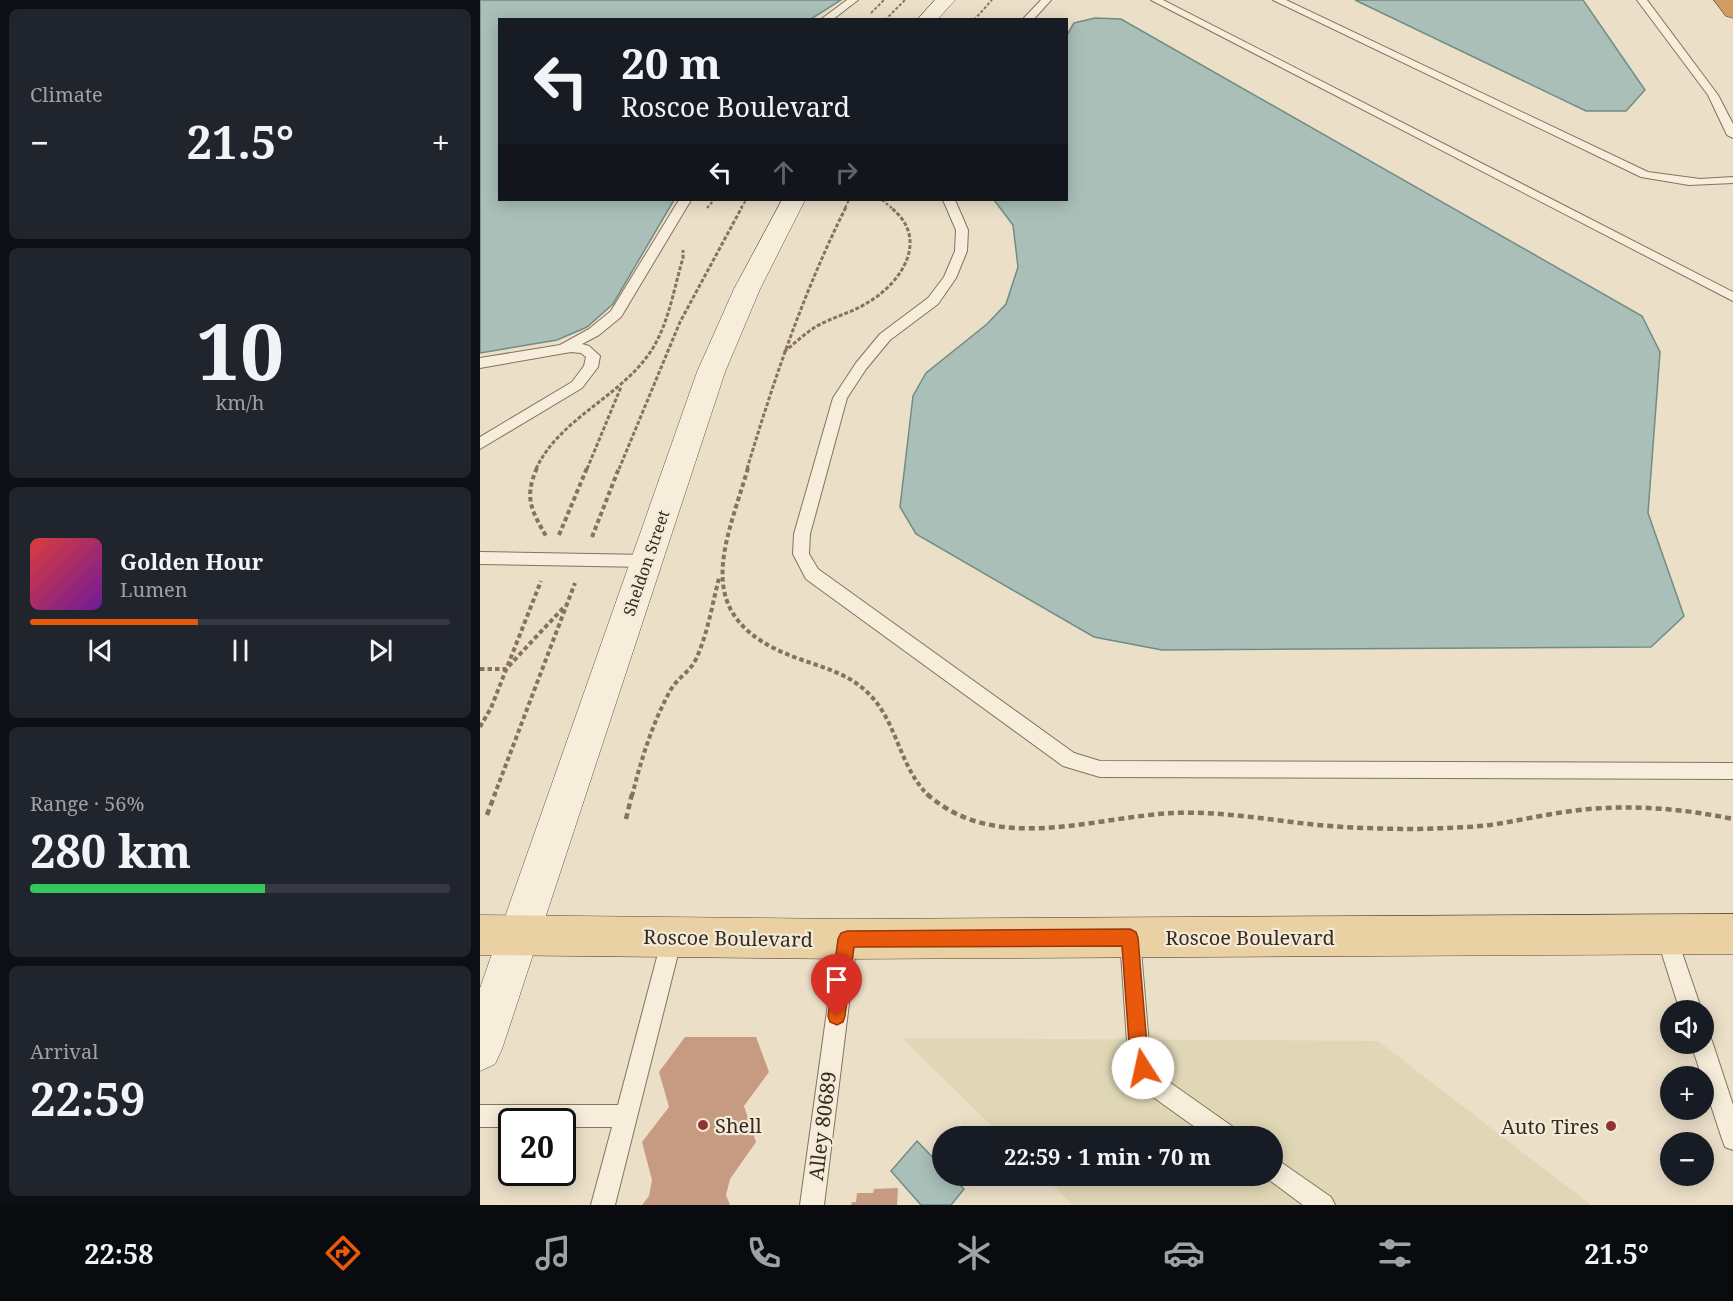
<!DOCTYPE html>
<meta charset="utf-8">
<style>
body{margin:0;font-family:"Noto Serif",serif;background:#20242c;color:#f1f3f6;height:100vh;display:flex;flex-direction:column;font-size:22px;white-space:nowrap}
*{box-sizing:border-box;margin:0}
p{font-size:20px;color:#9ea1a6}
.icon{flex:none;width:33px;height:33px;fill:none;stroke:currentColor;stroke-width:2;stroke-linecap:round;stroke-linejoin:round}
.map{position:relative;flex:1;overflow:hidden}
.details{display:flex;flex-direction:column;gap:9px;padding:9px;background:#0d0f14;width:480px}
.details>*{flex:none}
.banner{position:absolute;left:18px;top:18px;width:570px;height:183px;border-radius:0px;box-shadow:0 3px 15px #0003;background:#171b24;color:#f1f3f6;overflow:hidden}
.controls{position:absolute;left:1180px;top:1000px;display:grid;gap:12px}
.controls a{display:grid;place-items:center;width:54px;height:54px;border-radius:50%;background:#171b24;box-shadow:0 3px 15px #0003;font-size:30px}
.speed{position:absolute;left:18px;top:1108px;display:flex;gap:12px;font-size:30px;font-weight:700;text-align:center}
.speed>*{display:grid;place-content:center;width:78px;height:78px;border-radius:50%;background:#171b24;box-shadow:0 3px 15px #0003;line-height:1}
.speed .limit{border:3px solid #111;border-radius:9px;background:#fff;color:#111}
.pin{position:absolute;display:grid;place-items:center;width:51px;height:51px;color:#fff;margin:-62px -26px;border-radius:50% 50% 50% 0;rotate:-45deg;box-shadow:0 0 6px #0007}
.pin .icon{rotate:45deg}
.me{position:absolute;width:66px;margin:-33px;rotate:350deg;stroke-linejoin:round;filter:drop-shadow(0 0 4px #0008)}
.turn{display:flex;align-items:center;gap:21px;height:126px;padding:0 24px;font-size:27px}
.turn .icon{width:78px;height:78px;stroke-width:2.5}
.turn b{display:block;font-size:42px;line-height:51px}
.lanes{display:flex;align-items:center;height:57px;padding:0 24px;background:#0003;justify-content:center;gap:30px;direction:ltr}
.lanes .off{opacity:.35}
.big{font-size:45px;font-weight:700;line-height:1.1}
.details .widget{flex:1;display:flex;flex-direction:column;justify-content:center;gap:9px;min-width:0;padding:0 21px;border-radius:9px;background:#20242c}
.details .dial{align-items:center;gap:0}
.dial b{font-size:78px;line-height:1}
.song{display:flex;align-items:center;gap:18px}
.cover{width:72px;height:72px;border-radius:9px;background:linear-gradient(135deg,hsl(0 70% 55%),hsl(280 70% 35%))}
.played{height:6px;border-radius:3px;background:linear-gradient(90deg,#ea580c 40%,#363941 40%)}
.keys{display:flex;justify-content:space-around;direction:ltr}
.heat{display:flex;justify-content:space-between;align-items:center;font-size:33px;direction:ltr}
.charge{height:9px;border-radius:4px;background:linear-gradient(90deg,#34c759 56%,#363941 0)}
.trip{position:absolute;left:452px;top:1126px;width:351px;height:60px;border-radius:30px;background:#171b24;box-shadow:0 3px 15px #0003;font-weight:700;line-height:60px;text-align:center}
.tab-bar{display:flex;height:96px;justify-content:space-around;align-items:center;background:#090b0e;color:#9ea1a6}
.tab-bar .icon{width:42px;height:42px}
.tab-bar .selected{color:#ea580c}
.tab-bar b{font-size:27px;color:#f1f3f6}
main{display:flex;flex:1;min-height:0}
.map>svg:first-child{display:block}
.farmland{fill:#e0d7b6}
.water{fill:#a9bfb8;stroke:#708d85;stroke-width:1.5}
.building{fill:#c69b81}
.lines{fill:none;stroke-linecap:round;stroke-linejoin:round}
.lane-casing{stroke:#86725e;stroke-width:2}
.secondary-casing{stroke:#675342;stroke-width:1}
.primary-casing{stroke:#544032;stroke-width:1}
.highway-casing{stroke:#544032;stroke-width:1}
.path-far3{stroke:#86725e;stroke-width:2;stroke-dasharray:3 2;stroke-linecap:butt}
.path-far2{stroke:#86725e;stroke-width:3;stroke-dasharray:4 2;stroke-linecap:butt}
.path-far1{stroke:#86725e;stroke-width:4;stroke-dasharray:4.5 3;stroke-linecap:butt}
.path{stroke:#86725e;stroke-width:4.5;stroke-dasharray:6 4;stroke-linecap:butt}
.lane{fill:#f6eddb;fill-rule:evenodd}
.secondary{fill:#f6eddb;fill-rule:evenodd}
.primary{fill:#ead1a4;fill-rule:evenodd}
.highway{fill:#d29b61;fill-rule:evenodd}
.route{fill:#ea580c;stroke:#983908;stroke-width:1.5}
.poi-dot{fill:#903338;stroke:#f3ead7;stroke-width:2}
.labels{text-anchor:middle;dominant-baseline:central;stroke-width:4.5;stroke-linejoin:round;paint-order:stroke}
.street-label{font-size:16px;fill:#372b21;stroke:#f3ead7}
.near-street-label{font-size:20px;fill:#372b21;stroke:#f3ead7}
.near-poi-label{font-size:20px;fill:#372b21;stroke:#f3ead7;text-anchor:start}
</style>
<main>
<section class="details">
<div class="widget"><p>Climate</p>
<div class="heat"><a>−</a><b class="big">21.5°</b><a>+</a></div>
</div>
<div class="widget dial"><b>10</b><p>km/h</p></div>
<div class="widget">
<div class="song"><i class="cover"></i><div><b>Golden Hour</b><p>Lumen</p></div></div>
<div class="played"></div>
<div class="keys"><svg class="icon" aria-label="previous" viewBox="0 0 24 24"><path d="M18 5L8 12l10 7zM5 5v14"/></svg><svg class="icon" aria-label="pause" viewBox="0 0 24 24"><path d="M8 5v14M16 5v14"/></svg><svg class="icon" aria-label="next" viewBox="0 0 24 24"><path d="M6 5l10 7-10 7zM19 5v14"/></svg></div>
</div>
<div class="widget"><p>Range · 56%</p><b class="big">280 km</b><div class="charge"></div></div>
<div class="widget"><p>Arrival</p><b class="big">22:59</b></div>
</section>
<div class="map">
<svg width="1253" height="1205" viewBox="0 0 1253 1205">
<rect width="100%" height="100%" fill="#ebdfc8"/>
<!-- farmland -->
<path class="farmland" d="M422,1038L898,1041L1111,1205H593L563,1176H792V1137H523Z"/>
<!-- water -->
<path class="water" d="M0,0H361L331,19L20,20V200H194L133,304L107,327L77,340L0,353Z
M875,0H1103L1165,90L1146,111H1106Z
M615,18L641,19L1162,316L1180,352L1168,513L1204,616L1171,647L682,650L614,637L436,534L420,507L433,396L446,373L507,324L526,304L538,267L533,225L514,200H586L587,35L594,23Z
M437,1141L462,1167V1176H471L484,1189L471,1205H441L411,1171Z"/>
<!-- building -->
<path class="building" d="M205,1037H276L289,1072L264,1106L276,1142L250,1179L246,1195L250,1205H162L169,1196L172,1180L162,1142L189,1107L179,1072Z
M418,1188L417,1205H371L372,1202H376L377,1193H393L394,1189Z"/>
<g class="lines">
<!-- lane casing -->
<g class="lane-casing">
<path id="lane" d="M367,0H378L352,20H340Z
M561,0H571L553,20H542Z
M671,0H683L1253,292V301Z
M793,0H806L1168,172L1220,179L1253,177V183L1209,185L1161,177Z
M1157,0H1167L1238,95L1253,124V138L1247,135L1228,95Z
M199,200H211L141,317L119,335L102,344L109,346L120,356L118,367L102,388L0,449V437L92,382L104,366L106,357L101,353L91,352L0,368V358L80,345L109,329L131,311Z
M463,200H475L488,230L487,251L476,278L458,304L410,340L386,369L367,398L330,534L329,554L338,569L594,753L620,761L1253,763V779L620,777L583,766L326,579L313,554L314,534L353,398L376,363L400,334L448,298L464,277L475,251L476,230Z
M0,552L167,555L173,557L175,561L173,565L167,567L0,564Z
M1186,925L1193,928L1196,935L1222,1011H1200L1176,935L1179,928Z
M192,928L199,931L202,938L135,1205H111L132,1127H82V1122H32V1127H0V1105H138L182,938L185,931Z
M650,928L657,931L660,938L670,1057L675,1072L756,1129L759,1137H729L659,1087L648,1057L640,938L643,931Z
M367,929L374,932L377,939L344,1205H320L357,939L360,932Z
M1224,1034L1230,1036L1233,1044L1253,1105V1150L1245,1147L1242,1139L1224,1084V1077H1222L1211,1044H1224Z
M792,1156L851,1197L855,1205H823L784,1176H792Z"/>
</g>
<!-- secondary casing -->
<g class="secondary-casing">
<path id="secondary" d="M455,0H475L457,20H437Z
M302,200H325L280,289L245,372L22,1049L15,1064L0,1071V988L217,372L254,289Z"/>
</g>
<!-- primary casing -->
<g class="primary-casing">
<path id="primary" d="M1253,914V954L367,959L0,955V915L367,919Z"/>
</g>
<!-- highway casing -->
<g class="highway-casing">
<path id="highway" d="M1234,0H1253V18L1246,16Z"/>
</g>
<!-- path-far3 -->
<path class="path-far3" d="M391,13L404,0
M405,20L425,0
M494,20L512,0
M402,200L412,208
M227,208L234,200
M261,208L266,200
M365,208L369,200"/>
<!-- path-far2 -->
<path class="path-far2" d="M304,352C315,343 325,333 337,326C353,317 371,313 387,303C422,283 451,238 410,207
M56,469C78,421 135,399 166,358C188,330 193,291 203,258V250
M107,469L141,387
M139,469L200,322L262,207
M267,469C294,379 324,291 366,207"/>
<!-- path-far1 -->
<path class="path-far1" d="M57,468C44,497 51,510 66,536
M268,468C244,549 209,617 314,657C340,667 366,672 387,692C418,721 418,766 449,796
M79,535L107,468
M112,537L139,468
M0,669H26L85,606
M0,727L11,708L61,581
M14,796L95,583
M152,796C161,760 172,724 190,691C197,678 210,672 216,659C228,633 232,605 239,578"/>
<!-- path -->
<path class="path" d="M447,794C515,855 613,817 693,813C741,811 790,820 838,825C871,828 904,829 937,829C962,828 986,828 1010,825C1043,820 1075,812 1109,809C1157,805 1205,809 1253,819
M7,815L15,794
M146,819L152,794"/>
<!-- lane -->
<use href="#lane" class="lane"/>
<!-- secondary -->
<use href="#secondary" class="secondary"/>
<!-- primary -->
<use href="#primary" class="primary"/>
<!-- highway -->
<use href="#highway" class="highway"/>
</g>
<!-- route -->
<path class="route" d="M650,929L656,932L658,938L668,1057L672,1068L669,1075L663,1077L657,1075L650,1057L642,946L374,947L365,1016L363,1022L357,1025L350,1022L348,1016L358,939L361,933L367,931Z"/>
<!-- markers -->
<g class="poi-dot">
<circle cx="223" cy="1125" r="6"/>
<circle cx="1131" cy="1126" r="6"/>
</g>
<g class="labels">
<!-- street labels -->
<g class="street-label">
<text transform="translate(166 563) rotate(-71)">Sheldon Street</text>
</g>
<!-- near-street labels -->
<g class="near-street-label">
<text x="770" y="937">Roscoe Boulevard</text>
<text transform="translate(248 938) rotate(1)">Roscoe Boulevard</text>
<text transform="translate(342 1126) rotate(-83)">Alley 80689</text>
</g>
<!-- near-poi labels -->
<g class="near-poi-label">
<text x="235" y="1125">Shell</text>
<text x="1119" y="1126" text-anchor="end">Auto Tires</text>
</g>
</g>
</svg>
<div class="controls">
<a><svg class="icon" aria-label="sound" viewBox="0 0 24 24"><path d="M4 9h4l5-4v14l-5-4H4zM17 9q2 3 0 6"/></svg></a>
<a>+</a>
<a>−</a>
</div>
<div class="speed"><div class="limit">20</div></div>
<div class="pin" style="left:357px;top:1016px;background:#d93025"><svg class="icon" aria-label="arrive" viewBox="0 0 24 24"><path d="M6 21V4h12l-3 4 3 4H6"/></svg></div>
<svg class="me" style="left:663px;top:1068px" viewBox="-20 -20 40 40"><circle r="19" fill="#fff"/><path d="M0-13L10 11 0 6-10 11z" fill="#ea580c"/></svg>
<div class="trip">22:59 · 1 min · 70 m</div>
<div class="banner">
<div class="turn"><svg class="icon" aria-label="left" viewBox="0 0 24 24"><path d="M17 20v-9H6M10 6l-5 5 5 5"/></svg><div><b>20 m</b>Roscoe Boulevard</div></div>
<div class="lanes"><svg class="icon" aria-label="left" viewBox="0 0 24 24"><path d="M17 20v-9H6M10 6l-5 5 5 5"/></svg><svg class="icon off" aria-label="ahead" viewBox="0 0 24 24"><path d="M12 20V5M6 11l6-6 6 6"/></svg><svg class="icon off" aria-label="right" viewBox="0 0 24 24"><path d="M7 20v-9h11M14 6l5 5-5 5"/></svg></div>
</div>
</div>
</main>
<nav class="tab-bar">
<b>22:58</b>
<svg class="icon selected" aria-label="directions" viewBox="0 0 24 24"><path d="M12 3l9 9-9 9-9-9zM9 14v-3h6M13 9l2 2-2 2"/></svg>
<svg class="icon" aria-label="music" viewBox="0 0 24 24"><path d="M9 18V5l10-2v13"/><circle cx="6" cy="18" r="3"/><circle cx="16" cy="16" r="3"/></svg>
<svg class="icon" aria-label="phone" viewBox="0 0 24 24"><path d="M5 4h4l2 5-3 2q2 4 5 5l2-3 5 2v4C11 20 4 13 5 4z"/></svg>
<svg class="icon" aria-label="climate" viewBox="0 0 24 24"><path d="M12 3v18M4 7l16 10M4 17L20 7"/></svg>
<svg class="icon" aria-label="car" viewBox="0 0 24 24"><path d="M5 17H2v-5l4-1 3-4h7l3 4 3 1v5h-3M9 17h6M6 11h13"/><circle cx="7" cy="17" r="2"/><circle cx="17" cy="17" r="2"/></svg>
<svg class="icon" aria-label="filters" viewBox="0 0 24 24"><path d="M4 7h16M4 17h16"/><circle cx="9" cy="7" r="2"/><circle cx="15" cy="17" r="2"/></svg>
<b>21.5°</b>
</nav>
